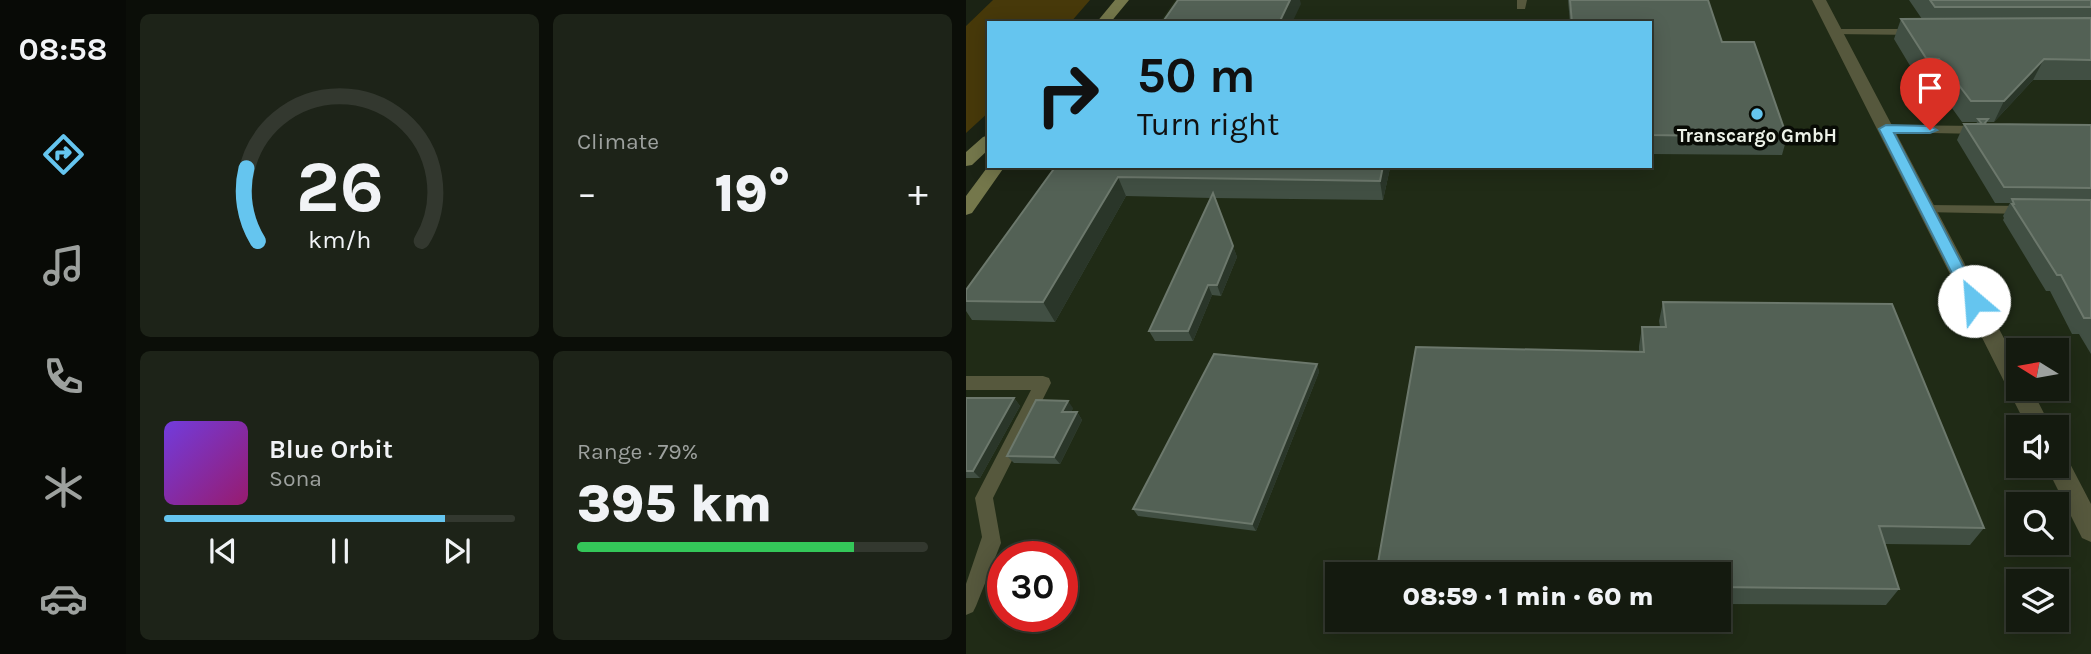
<!DOCTYPE html>
<meta charset="utf-8">
<style>
body{margin:0;font-family:Karla,sans-serif;background:#1d2318;color:#f1f3f6;height:100vh;display:flex;flex-direction:column;font-size:26px;white-space:nowrap}
*{box-sizing:border-box;margin:0}
p{font-size:23px;color:#9da19e}
.icon{flex:none;width:38px;height:38px;fill:none;stroke:currentColor;stroke-width:2;stroke-linecap:round;stroke-linejoin:round}
.map{position:relative;flex:1;overflow:hidden}
.drawer{display:flex;flex-direction:column;gap:14px;padding:14px;background:#0b0e08;width:840px}
.drawer>*{flex:none}
.guide{position:absolute;left:21px;top:21px;width:665px;height:147px;border-radius:0px;box-shadow:0 4px 18px #0003,0 0 0 2px #33382f;background:#65c5ef;color:#111;overflow:hidden}
.needle{width:46px;rotate:281deg}
.buttons{position:absolute;left:1040px;top:338px;display:grid;gap:14px}
.buttons a{display:grid;place-items:center;width:63px;height:63px;border-radius:0px;background:#141a0f;box-shadow:0 4px 18px #0003,0 0 0 2px #33382f;font-size:35px}
.speed{position:absolute;left:21px;top:541px;display:flex;gap:14px;font-size:35px;font-weight:700;text-align:center}
.speed>*{display:grid;place-content:center;width:91px;height:91px;border-radius:50%;background:#141a0f;box-shadow:0 4px 18px #0003,0 0 0 2px #33382f;line-height:1}
.speed .limit{border:10px solid #d22;background:#fff;color:#111}
.pin{position:absolute;display:grid;place-items:center;width:60px;height:60px;color:#fff;margin:-72px -30px;border-radius:50% 50% 50% 0;rotate:-45deg;box-shadow:0 0 7px #0007}
.pin .icon{rotate:45deg}
.me{position:absolute;width:77px;margin:-38px;rotate:333deg;stroke-linejoin:round;filter:drop-shadow(0 0 5px #0008)}
.turn{display:flex;align-items:center;gap:24px;height:147px;padding:0 35px;font-size:32px}
.turn .icon{width:91px;height:91px;stroke-width:2.5}
.turn b{display:block;font-size:49px;line-height:60px}
.big{font-size:52px;font-weight:800;line-height:1.1}
.drawer .card{flex:1;display:flex;flex-direction:column;justify-content:center;gap:10px;min-width:0;padding:0 24px;border-radius:10px;background:#1d2318}
.drawer .dial{align-items:center;gap:0}
.dial svg{height:182px;overflow:visible;fill:none;stroke:#33382f;stroke-width:7;stroke-linecap:round;text-anchor:middle}
.dial text{fill:#f1f3f6;stroke:none}
.song{display:flex;align-items:center;gap:21px}
.cover{width:84px;height:84px;border-radius:10px;background:linear-gradient(135deg,hsl(260 70% 55%),hsl(320 70% 35%))}
.played{height:7px;border-radius:4px;background:linear-gradient(90deg,#65c5ef 80%,#33382f 80%)}
.keys{display:flex;justify-content:space-around;direction:ltr}
.heat{display:flex;justify-content:space-between;align-items:center;font-size:38px;direction:ltr}
.charge{height:10px;border-radius:5px;background:linear-gradient(90deg,#34c759 79%,#33382f 0)}
.drawer .tiles{flex:1;display:grid;gap:14px;grid-template-columns:repeat(2,1fr)}
.trip{position:absolute;left:359px;top:562px;width:406px;height:70px;border-radius:0px;background:#141a0f;box-shadow:0 4px 18px #0003,0 0 0 2px #33382f;font-weight:800;line-height:70px;text-align:center}
main{display:flex;flex:1;min-height:0}
.dock{display:flex;flex-direction:column;width:126px;justify-content:space-around;align-items:center;background:#080a06;color:#9da19e}
.dock .icon{width:49px;height:49px}
.dock .on{color:#65c5ef}
.dock b{font-size:32px;color:#f1f3f6}
.map>svg:first-child{display:block}
.built{fill:#202b16;fill-rule:evenodd}
.green{fill:#47390a}
.lines{fill:none;stroke-linecap:round;stroke-linejoin:round}
.lane{fill:#56583d;fill-rule:evenodd}
.street{fill:#56583d;fill-rule:evenodd}
.secondary{fill:#74774b;fill-rule:evenodd}
.wall{fill:#414f43}
.shaded-wall{fill:#2a3629}
.building{fill:#536155;stroke:#6c786c;stroke-width:2}
.route{fill:#65c5ef;stroke:#42809b;stroke-width:2}
.poi-dot{fill:#65c5ef;stroke:#080b05;stroke-width:2.5}
.labels{text-anchor:middle;dominant-baseline:central;stroke-width:7;stroke-linejoin:round;paint-order:stroke}
.far-poi-label{font-size:19px;font-weight:bold;fill:#edf2e8;stroke:#080b05}
</style>
<main>
<nav class="dock">
<b>08:58</b>
<svg class="icon on" aria-label="directions" viewBox="0 0 24 24"><path d="M12 3l9 9-9 9-9-9zM9 14v-3h6M13 9l2 2-2 2"/></svg>
<svg class="icon" aria-label="music" viewBox="0 0 24 24"><path d="M9 18V5l10-2v13"/><circle cx="6" cy="18" r="3"/><circle cx="16" cy="16" r="3"/></svg>
<svg class="icon" aria-label="phone" viewBox="0 0 24 24"><path d="M5 4h4l2 5-3 2q2 4 5 5l2-3 5 2v4C11 20 4 13 5 4z"/></svg>
<svg class="icon" aria-label="climate" viewBox="0 0 24 24"><path d="M12 3v18M4 7l16 10M4 17L20 7"/></svg>
<svg class="icon" aria-label="car" viewBox="0 0 24 24"><path d="M5 17H2v-5l4-1 3-4h7l3 4 3 1v5h-3M9 17h6M6 11h13"/><circle cx="7" cy="17" r="2"/><circle cx="17" cy="17" r="2"/></svg>
</nav>
<section class="drawer">
<div class="tiles">
<div class="card dial"><svg viewBox="0 0 100 80">
<path d="M14 69A42 42 0 1 1 86 69"/>
<path d="M14 69A42 42 0 0 1 9 37" stroke="#65c5ef"/>
<text x="50" y="56" font-size="32" font-weight="700">26</text>
<text x="50" y="72" font-size="11">km/h</text>
</svg></div>
<div class="card"><p>Climate</p>
<div class="heat"><a>−</a><b class="big">19°</b><a>+</a></div>
</div>
<div class="card">
<div class="song"><i class="cover"></i><div><b>Blue Orbit</b><p>Sona</p></div></div>
<div class="played"></div>
<div class="keys"><svg class="icon" aria-label="previous" viewBox="0 0 24 24"><path d="M18 5L8 12l10 7zM5 5v14"/></svg><svg class="icon" aria-label="pause" viewBox="0 0 24 24"><path d="M8 5v14M16 5v14"/></svg><svg class="icon" aria-label="next" viewBox="0 0 24 24"><path d="M6 5l10 7-10 7zM19 5v14"/></svg></div>
</div>
<div class="card"><p>Range · 79%</p><b class="big">395 km</b><div class="charge"></div></div>
</div>
</section>
<div class="map">
<svg width="1125" height="654" viewBox="0 0 1125 654">
<rect width="100%" height="100%" fill="#1b2314"/>
<!-- built -->
<path class="built" d="M209,0H1125V654H0V296L92,166H684V23H193ZM1052,350H1090V388H1052ZM1052,427H1090V466H1052ZM1052,504H1090V542H1052ZM37,556H96V616H37ZM371,574H752V620H371ZM1052,581H1090V620H1052Z"/>
<!-- green -->
<path class="green" d="M27,0H124L104,23H23V112L0,133V26Z"/>
<g class="lines">
<!-- lane -->
<path class="lane" d="M551,0H561L559,9H551Z
M870,29H951L956,32L951,35L866,34L865,32Z
M920,125L1015,126L1021,130L1015,134L916,132V126Z
M961,205L1060,206L1067,210L1060,214L956,212L954,209Z
M0,376H77L83,378L85,383L27,498L35,543L10,606L7,612L0,615V584L16,537L9,498L65,390H0Z"/>
<!-- street -->
<path class="street" d="M846,0H860L1052,365V388H1065L1085,427H1061Z
M1090,451L1099,454L1125,504V542L1116,538L1080,466H1090Z"/>
<!-- secondary -->
<path class="secondary" d="M149,0H163L144,23H130Z
M23,135V149L6,165L0,166V152L17,137Z
M23,165L39,166L6,213L0,215V196Z"/>
</g>
<!-- wall -->
<path class="wall" d="M602,0H742L756,42L821,137L816,155L684,154V23H604Z
M943,0H1125V80H1067L1028,122H1021L1020,124L1125,125V354L1113,334H1106L1084,291H1080L1037,220L1038,218L1037,216L1044,203H1029L991,140L998,124H1010L1011,122H996L965,79H952L928,39L935,19H956Z
M90,166H652L651,169L424,168L417,200L248,198L271,257L255,296L246,295L227,341H189L183,331L245,198L160,196L89,322L6,320L0,311V290Z
M697,302L1018,528L1004,545L919,544L933,589L920,605L752,604V574L673,352V346L676,327H694L693,321Z
M351,364L353,372L290,531L172,516L167,509Z
M0,398H48L54,406L14,478H0Z
M107,408L105,412H111L116,420L94,464L48,463L41,456Z"/>
<!-- shaded-wall -->
<path class="shaded-wall" d="M324,0H334L335,4L326,23H313Z
M1078,59L1067,80L1028,122L1038,101Z
M417,166H424V168L417,200L414,181Z
M152,177L160,196L89,322L77,302Z
M267,246L271,257L255,296L251,285Z
M242,285L246,295L227,341L222,331Z
M351,364L353,372L290,531L286,524Z
M48,398L54,406L14,478L7,471Z
M102,401L107,408L102,419L96,412Z
M111,412L116,420L94,464L88,457Z"/>
<!-- building -->
<path class="building" d="M212,0H324L313,23H196Z
M604,0H742L756,42H788L821,137L684,135V23H606Z
M964,0H1125V7H969Z
M1125,18V60L1078,59L1038,101H1005L973,59L960,58L935,19Z
M1012,119H1022L1018,124L1125,125V188L1038,187L998,124H1016Z
M90,166H417L414,181L152,177L77,302L0,301V290Z
M247,193L267,246L251,285H242L222,331H183Z
M1046,199L1125,200V318H1118L1095,275H1091L1046,204H1048Z
M697,302L926,304L1018,528L913,526L933,589L752,587V574H410L450,347L678,352L676,327H700Z
M248,354L351,364L286,524L167,509Z
M0,398H48L7,471H0Z
M70,400L102,401L96,412H111L88,457L41,456Z"/>
<!-- route -->
<path class="route" d="M920,125L964,126L971,130L964,133H928L1015,301L1013,305H1002L1000,301L913,129Z"/>
<!-- markers -->
<circle class="poi-dot" cx="791" cy="114" r="7"/>
<g class="labels">
<!-- far-poi labels -->
<g class="far-poi-label">
<text x="791" y="136">Transcargo GmbH</text>
</g>
</g>
</svg>
<div class="buttons">
<a><svg class="needle" viewBox="-14 -14 28 28"><path d="M0-13l5 13h-10z" fill="#e53935"/><path d="M0 13l5-13h-10z" fill="#9da19e"/></svg></a>
<a><svg class="icon" aria-label="sound" viewBox="0 0 24 24"><path d="M4 9h4l5-4v14l-5-4H4zM17 9q2 3 0 6"/></svg></a>
<a><svg class="icon" aria-label="search" viewBox="0 0 24 24"><circle cx="10" cy="10" r="6"/><path d="M15 15l6 6"/></svg></a>
<a><svg class="icon" aria-label="layers" viewBox="0 0 24 24"><path d="M12 4l9 5-9 5-9-5zM3 14l9 5 9-5"/></svg></a>
</div>
<div class="speed"><div class="limit">30</div></div>
<div class="pin" style="left:964px;top:130px;background:#d93025"><svg class="icon" aria-label="arrive" viewBox="0 0 24 24"><path d="M6 21V4h12l-3 4 3 4H6"/></svg></div>
<svg class="me" style="left:1008px;top:301px" viewBox="-20 -20 40 40"><circle r="19" fill="#fff"/><path d="M0-13L10 11 0 6-10 11z" fill="#65c5ef"/></svg>
<div class="trip">08:59 · 1 min · 60 m</div>
<div class="guide">
<div class="turn"><svg class="icon" aria-label="right" viewBox="0 0 24 24"><path d="M7 20v-9h11M14 6l5 5-5 5"/></svg><div><b>50 m</b>Turn right</div></div>
</div>
</div>
</main>
